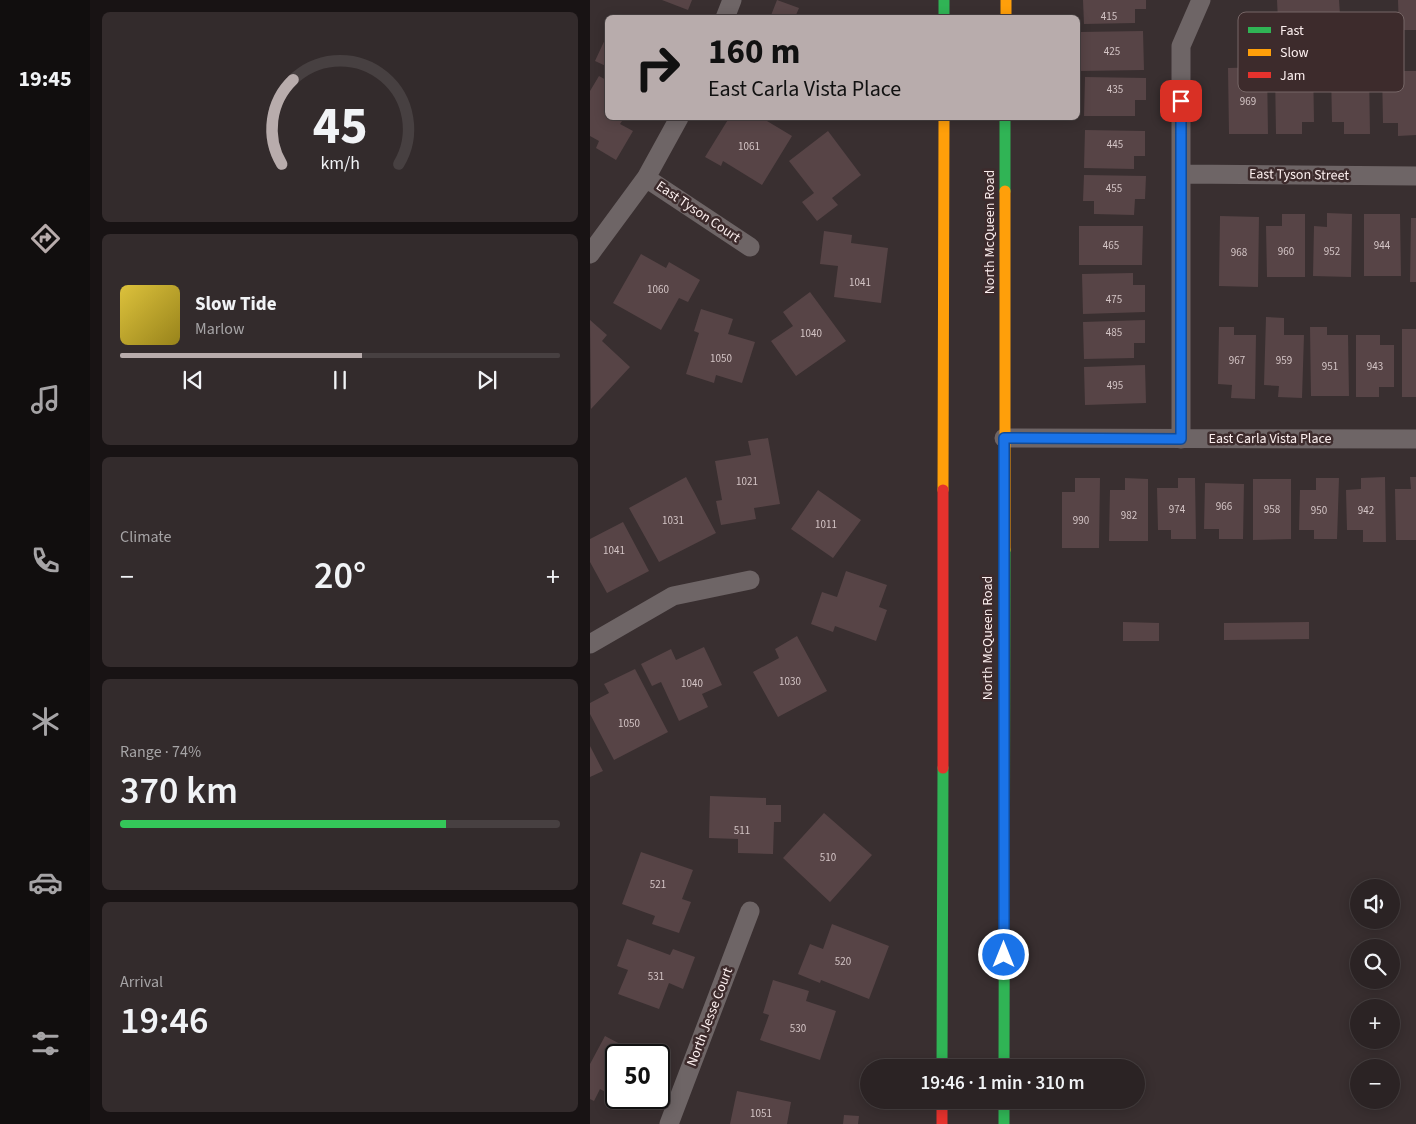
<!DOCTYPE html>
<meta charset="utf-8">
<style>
body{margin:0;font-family:"Source Sans 3",sans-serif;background:#332b2c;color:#f1f3f6;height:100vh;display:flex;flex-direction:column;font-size:19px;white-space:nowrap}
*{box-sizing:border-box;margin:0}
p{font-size:16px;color:#a6a4a6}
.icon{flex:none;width:28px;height:28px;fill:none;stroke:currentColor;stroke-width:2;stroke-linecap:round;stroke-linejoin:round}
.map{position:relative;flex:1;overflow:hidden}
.drawer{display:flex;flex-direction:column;gap:12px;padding:12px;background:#181314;width:500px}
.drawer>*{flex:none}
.banner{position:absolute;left:15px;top:15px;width:475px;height:105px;border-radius:8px;box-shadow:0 2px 12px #0003,0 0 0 1px #474041;background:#b8acac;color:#111;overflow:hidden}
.buttons{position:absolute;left:760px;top:879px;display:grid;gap:10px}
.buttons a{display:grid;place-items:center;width:50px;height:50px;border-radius:50%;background:#2b2324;box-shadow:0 2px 12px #0003,0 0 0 1px #474041;font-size:25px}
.speed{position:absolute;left:15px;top:1044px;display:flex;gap:10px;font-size:25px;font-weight:700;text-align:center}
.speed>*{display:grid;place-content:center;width:65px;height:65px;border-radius:50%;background:#2b2324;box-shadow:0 2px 12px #0003,0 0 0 1px #474041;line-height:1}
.speed .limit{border:2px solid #111;border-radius:8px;background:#fff;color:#111}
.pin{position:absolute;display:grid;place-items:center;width:42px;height:42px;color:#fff;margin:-21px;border-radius:10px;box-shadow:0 2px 8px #0006}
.me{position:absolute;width:55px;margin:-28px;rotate:0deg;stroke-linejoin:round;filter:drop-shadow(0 0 4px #0008)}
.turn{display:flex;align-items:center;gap:18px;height:105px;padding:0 20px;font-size:22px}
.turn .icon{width:65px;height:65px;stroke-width:2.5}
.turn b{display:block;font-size:35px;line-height:42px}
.big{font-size:38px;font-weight:600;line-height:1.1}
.drawer .widget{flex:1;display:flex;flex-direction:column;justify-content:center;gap:8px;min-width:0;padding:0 18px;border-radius:8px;background:#332b2c}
.drawer .dial{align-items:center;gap:0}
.dial svg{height:130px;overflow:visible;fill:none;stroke:#474041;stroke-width:7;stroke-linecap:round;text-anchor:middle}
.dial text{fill:#f1f3f6;stroke:none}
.song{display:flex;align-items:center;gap:15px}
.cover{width:60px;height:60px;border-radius:8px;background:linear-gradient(135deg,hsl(50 70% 55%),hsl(50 70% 35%))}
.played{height:5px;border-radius:2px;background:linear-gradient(90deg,#b8acac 55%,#474041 55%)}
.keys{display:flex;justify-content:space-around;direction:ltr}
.heat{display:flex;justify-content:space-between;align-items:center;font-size:28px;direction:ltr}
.charge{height:8px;border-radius:4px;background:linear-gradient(90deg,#34c759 74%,#474041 0)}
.trip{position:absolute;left:270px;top:1059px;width:285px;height:50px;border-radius:25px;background:#2b2324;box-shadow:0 2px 12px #0003,0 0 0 1px #474041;font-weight:600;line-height:50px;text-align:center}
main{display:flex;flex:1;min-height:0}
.dock{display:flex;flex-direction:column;width:90px;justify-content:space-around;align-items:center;background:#110e0e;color:#a6a4a6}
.dock .icon{width:35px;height:35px}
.dock .on{color:#b8acac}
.dock b{font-size:22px;color:#f1f3f6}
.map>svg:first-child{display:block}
.building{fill:#574446}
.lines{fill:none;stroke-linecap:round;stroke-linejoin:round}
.street{stroke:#6e6566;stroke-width:19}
.fast{stroke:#30b455;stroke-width:11}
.slow{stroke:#ff9f0a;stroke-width:11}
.jam{stroke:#e5322d;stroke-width:11}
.route-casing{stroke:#114b97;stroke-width:12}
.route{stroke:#1a73e8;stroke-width:9}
.labels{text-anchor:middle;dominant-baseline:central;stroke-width:5;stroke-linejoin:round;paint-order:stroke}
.number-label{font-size:11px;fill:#d3c4c5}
.street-label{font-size:14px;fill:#fcefef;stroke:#3d2b2c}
.key{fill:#3d2b2c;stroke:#766666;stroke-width:1}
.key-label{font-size:14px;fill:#fcefef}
</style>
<main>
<nav class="dock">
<b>19:45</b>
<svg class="icon on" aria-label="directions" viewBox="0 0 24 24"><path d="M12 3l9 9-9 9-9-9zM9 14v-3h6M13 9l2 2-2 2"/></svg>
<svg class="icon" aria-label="music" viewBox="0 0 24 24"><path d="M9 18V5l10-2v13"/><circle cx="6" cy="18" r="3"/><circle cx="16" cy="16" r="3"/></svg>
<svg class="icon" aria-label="phone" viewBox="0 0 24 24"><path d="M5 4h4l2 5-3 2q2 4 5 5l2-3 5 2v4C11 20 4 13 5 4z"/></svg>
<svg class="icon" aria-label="climate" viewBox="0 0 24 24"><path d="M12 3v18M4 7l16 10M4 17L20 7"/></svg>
<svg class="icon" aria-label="car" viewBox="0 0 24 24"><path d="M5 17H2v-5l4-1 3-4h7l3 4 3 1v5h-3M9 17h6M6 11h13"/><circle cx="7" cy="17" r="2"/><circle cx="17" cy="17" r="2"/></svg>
<svg class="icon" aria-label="filters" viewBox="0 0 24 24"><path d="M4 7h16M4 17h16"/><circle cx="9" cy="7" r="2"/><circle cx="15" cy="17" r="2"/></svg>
</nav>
<section class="drawer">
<div class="widget dial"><svg viewBox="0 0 100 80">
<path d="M14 69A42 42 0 1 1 86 69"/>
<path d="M14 69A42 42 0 0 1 21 17" stroke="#b8acac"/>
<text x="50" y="56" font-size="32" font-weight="700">45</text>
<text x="50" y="72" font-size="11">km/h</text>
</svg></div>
<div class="widget">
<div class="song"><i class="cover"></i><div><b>Slow Tide</b><p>Marlow</p></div></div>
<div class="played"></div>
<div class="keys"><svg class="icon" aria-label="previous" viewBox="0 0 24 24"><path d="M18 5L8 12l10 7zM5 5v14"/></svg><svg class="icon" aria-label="pause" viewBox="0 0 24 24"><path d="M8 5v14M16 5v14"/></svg><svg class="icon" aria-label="next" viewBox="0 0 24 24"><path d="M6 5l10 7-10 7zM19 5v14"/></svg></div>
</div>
<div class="widget"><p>Climate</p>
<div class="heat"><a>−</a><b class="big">20°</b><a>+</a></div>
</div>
<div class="widget"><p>Range · 74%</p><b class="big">370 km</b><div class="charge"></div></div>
<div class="widget"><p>Arrival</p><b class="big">19:46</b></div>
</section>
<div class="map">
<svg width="826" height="1124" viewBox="0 0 826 1124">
<rect width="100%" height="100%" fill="#392f30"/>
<!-- building -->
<path class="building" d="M72,0H102L98,10Z
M187,0L209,8L206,15L212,18H180Z
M493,0H556V9H545V23L494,24Z
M687,0H749L750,15H762V33H699V21H688Z
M808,0H826V30H809Z
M553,31L554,70L490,71V32Z
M18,33V67L5,61Z
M723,62L724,122H712V134H686L685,72H706V63Z
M677,67L678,134H639L638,68Z
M779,71L780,134H754V122H742L741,72Z
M792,71H826V135L808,136V123H793Z
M9,76L18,81V118H34L30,124L43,131L26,160L6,148L9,141L0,136V91Z
M495,77L556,78V100H545V116H494Z
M139,118H172L202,136L172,185L133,161L131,166L115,157Z
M495,130L555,131V156H544V169L494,168Z
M238,131L271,175L242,198L248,205L227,221L212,202L224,193L199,161Z
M494,175L556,176L555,199H545L544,215L504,214V201H493Z
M737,213L762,214L761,277L723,276L724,226L737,227Z
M692,214H715V277H677L676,226H692Z
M774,214H810L811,276H774Z
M630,216L669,217L668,287L629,286Z
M821,218H826V282H820Z
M489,226H553L552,265H489Z
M234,231L262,235L261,243L298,248L291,303L244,297L248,266L230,264Z
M51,254L76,268L79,262L110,280L98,302L89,298L71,330L23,303Z
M543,273V285H555V312L493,314L492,274Z
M220,292L256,341L206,376L181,341L203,326L193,312Z
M111,309L143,319L138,334L165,342L152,383L126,375L124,383L96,374L109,333L104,331Z
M676,317L694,318V335H714L712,398L688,397L689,386L674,385Z
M0,320L17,335L12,341L40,367L1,409Z
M555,320V343H544V358L494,359L493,322Z
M629,327H644V335H666L665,399L641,398L642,385L628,384Z
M720,327H737V335H758L759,396H721Z
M812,329H826V397H812Z
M766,335H790V345H804V387H789V397H766Z
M555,365L556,403L495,405L494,367Z
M178,438L190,504L164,508L166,519L131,525L126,501L132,500L125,461L161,455L158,441Z
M96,477L126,533L69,562L39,508Z
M795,477L796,542H773V530H757L756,490L771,489V478Z
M820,477H826V540H806L805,489H821Z
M485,478H510L509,548H472V492H485Z
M535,478L558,479V541H519L520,490H535Z
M588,478H605L606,539H581V530H568L567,488H588Z
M726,478H749L747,539H724V530H709L710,490H726Z
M663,479H701V539L663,540Z
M615,483L654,484L653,539H629V529H614Z
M228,490L271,520L243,558L201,529Z
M33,522L59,571L17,593L0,562V539Z
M256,571L297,585L289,607L297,610L286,641L245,626L243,632L221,624L232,592L247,597Z
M533,622L569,623V641H533Z
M719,622V639L634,640V623Z
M207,636L237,691L188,717L163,672L189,658L185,649Z
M114,647L132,685L112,694L118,707L89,721L71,682L62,686L51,664L81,649L86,660Z
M45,669L78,732L24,760L0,714V703L19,693L14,684Z
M0,746L13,771L0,777Z
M120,796L176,798V805H191V822H184L183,854L148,853V839L119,838Z
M234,813L282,855L240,902L193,858Z
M51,852L103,870L92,899L101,902L89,933L62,924L65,916L32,904Z
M242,924L299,946L279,999L231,980L230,983L208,974L220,944L233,949Z
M37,939L80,955L83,949L105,957L93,989L79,983L69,1009L28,994L38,970L27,966Z
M183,980L219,991L216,1001L246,1011L230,1060L170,1040L179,1015L173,1013Z
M15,1036L51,1055H26V1098H43L39,1105L10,1089L4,1101L0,1099V1064Z
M147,1091L201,1102L197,1124H140Z
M254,1115L269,1116L268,1124H253Z"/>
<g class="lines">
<!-- street -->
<path class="street" d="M135,18L142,0
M592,174L826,176
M56,178L160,247
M0,254L56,178L89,118
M414,438L826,439
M591,439V46L611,0
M0,644L83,596L160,580
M79,1124L160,911"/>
<!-- fast -->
<path class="fast" d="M354,0V18
M415,191V118
M352,1068L353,768
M414,1068L415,550
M414,1100V1124"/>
<!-- slow -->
<path class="slow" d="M416,0V18
M353,490L354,118
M415,550V191"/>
<!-- jam -->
<path class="jam" d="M353,768V490
M352,1100V1124"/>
</g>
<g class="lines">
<!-- route casing -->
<g class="route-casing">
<path id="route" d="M414,955V438L591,439V101"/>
</g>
<!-- route -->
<use href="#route" class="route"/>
</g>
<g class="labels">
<!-- number labels -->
<g class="number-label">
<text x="519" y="16">415</text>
<text x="522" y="51">425</text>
<text x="525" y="89">435</text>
<text x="658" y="101">969</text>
<text x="525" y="144">445</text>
<text x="159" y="146">1061</text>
<text x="524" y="188">455</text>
<text x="521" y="245">465</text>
<text x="792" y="245">944</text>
<text x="696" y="251">960</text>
<text x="742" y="251">952</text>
<text x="649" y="252">968</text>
<text x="270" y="282">1041</text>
<text x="68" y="289">1060</text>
<text x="524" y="299">475</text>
<text x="524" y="332">485</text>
<text x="221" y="333">1040</text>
<text x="131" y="358">1050</text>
<text x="647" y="360">967</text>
<text x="694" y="360">959</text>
<text x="740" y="366">951</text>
<text x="785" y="366">943</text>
<text x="525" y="385">495</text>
<text x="157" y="481">1021</text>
<text x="634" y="506">966</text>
<text x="587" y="509">974</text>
<text x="682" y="509">958</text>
<text x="729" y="510">950</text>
<text x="776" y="510">942</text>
<text x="539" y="515">982</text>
<text x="83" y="520">1031</text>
<text x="491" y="520">990</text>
<text x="236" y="524">1011</text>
<text x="24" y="550">1041</text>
<text x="200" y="681">1030</text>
<text x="102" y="683">1040</text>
<text x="39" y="723">1050</text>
<text x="152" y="830">511</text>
<text x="238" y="857">510</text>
<text x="68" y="884">521</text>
<text x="253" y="961">520</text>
<text x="66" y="976">531</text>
<text x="208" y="1028">530</text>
<text x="171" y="1113">1051</text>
</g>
<!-- street labels -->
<g class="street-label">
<text transform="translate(709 175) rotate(1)">East Tyson Street</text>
<text transform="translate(108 212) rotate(34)">East Tyson Court</text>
<text transform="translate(400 232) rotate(-90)">North McQueen Road</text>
<text x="680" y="439">East Carla Vista Place</text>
<text transform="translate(398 638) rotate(-90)">North McQueen Road</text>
<text transform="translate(120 1017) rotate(-69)">North Jesse Court</text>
</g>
</g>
<!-- legend -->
<rect x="648" y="12" width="166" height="80" rx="8" class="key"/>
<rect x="658" y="27" width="23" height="6" fill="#30b455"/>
<rect x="658" y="49" width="23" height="7" fill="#ff9f0a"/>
<rect x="658" y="72" width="23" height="6" fill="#e5322d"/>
<g class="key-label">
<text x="690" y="35">Fast</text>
<text x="690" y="57">Slow</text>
<text x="690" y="80">Jam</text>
</g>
</svg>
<div class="buttons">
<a><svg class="icon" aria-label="sound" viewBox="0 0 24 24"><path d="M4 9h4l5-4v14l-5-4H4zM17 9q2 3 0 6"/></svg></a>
<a><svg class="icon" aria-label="search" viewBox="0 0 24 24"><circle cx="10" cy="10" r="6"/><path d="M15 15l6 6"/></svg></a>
<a>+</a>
<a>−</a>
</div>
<div class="speed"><div class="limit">50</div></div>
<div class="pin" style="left:591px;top:101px;background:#d93025"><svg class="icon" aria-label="arrive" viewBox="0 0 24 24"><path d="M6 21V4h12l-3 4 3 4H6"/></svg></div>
<svg class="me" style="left:414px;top:955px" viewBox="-20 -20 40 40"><circle r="17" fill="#1a73e8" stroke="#fff" stroke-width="3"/><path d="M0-11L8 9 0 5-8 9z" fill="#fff"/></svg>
<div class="trip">19:46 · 1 min · 310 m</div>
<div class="banner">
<div class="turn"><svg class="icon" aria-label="right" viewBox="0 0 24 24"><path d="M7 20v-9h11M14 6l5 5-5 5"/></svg><div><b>160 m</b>East Carla Vista Place</div></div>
</div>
</div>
</main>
